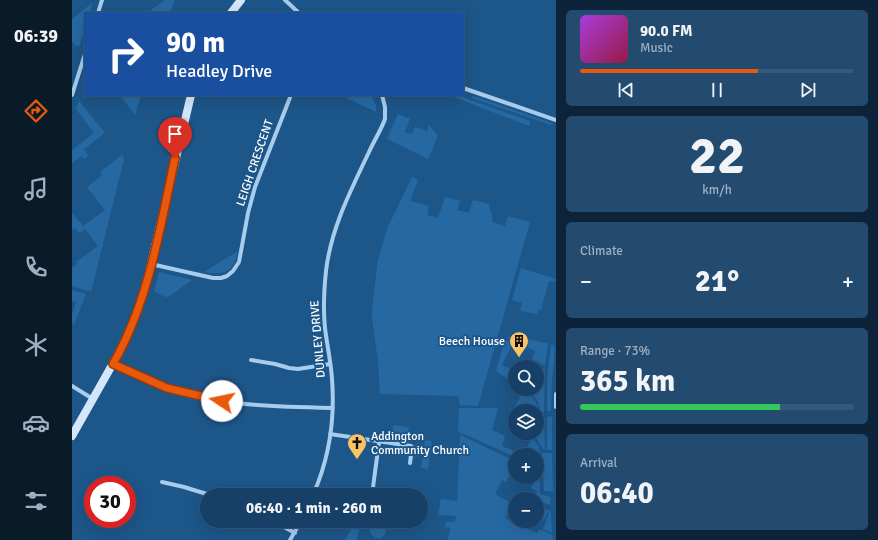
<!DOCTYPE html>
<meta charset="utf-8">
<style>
body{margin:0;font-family:Signika,sans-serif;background:#234b70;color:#f1f3f6;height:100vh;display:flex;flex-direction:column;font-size:15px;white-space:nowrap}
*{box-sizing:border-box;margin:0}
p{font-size:13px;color:#9eafc0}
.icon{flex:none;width:22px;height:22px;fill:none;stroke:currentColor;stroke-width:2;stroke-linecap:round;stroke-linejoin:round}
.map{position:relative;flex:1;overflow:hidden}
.details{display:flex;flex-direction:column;gap:10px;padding:10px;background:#0c2339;width:322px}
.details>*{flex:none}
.banner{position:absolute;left:12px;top:12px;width:380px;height:84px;border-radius:0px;box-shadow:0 4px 16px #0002,0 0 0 1px #35597b;background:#1a4fa0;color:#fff;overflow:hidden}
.fabs{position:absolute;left:436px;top:360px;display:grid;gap:8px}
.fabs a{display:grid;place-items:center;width:36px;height:36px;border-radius:50%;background:#164067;box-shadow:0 4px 16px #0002,0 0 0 1px #35597b;font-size:20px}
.speed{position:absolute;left:12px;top:476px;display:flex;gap:8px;font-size:20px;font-weight:700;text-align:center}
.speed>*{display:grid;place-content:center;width:52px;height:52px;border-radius:50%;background:#164067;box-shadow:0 4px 16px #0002,0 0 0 1px #35597b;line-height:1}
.speed .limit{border:6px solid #d22;background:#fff;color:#111}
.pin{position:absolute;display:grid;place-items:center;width:34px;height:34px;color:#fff;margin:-41px -17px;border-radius:50% 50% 50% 0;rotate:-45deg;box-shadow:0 0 4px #0007}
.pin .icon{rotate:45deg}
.me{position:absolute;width:44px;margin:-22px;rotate:281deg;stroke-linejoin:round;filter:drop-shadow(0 0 3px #0008)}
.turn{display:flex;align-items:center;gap:14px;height:84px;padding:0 16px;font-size:18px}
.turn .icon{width:52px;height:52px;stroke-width:2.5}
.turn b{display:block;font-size:28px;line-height:34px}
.big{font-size:30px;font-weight:700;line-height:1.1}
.details .tile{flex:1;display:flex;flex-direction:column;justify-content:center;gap:6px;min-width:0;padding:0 14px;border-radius:6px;background:#234b70}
.details .dial{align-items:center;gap:0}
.dial b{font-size:52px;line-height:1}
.song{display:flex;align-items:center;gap:12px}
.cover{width:48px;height:48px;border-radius:6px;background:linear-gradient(135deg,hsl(280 70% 55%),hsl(340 70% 35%))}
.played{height:4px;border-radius:2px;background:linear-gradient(90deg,#ea580c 65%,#35597b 65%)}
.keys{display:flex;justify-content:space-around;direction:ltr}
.heat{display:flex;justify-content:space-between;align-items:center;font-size:22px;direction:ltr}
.charge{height:6px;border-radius:3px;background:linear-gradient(90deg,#34c759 73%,#35597b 0)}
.trip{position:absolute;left:128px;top:488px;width:228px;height:40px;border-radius:20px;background:#164067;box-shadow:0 4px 16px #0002,0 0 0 1px #35597b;font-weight:700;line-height:40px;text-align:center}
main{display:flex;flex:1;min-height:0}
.menu{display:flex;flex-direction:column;width:72px;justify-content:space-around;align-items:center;background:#091a29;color:#9eafc0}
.menu .icon{width:28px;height:28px}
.menu .selected{color:#ea580c}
.menu b{font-size:18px;color:#f1f3f6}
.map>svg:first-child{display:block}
.green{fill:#2669a2}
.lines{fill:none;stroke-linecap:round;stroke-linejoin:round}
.street{stroke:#a7ccec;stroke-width:4}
.secondary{stroke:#d3e7f9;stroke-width:8}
.route-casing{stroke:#983908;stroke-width:10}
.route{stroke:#ea580c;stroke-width:7}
.labels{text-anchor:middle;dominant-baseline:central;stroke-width:4;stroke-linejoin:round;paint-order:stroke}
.street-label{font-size:12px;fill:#fff;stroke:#1d5689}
.poi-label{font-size:12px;fill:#fff;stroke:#1d5689;text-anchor:end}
</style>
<main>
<nav class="menu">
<b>06:39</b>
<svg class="icon selected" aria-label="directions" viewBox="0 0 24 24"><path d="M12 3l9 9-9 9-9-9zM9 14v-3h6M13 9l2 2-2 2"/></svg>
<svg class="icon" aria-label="music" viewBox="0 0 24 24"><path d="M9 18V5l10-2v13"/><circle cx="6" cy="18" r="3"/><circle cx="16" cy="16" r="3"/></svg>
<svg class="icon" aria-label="phone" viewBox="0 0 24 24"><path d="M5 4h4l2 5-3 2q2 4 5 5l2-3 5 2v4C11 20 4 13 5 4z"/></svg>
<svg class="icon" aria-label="climate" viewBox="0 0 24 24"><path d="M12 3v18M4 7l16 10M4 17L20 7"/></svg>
<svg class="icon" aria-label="car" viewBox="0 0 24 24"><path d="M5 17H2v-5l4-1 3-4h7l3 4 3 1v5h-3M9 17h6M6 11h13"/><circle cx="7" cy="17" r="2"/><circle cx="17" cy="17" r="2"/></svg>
<svg class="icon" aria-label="filters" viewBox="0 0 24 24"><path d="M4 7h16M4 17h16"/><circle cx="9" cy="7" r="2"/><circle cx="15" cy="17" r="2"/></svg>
</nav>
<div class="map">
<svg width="484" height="540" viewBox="0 0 484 540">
<rect width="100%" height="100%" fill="#1d5689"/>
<!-- green -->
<path class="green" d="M93,0H103L98,13H81L79,10Z
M20,3L18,13H13V27L7,47L0,42V19Z
M48,95H69L63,115Z
M269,95H299L304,105V112Z
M377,95H384L458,121L457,126Z
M401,96L480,123L479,125L400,98Z
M7,101L33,133L12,149L16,156L12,159L10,156L0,163V150L22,133L4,109Z
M326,114L338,119L333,132L340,134L343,127L355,131L357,125L366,136L356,159L315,139Z
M50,155L52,159L19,292L0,286V268L5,264L4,262L26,246L13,229L7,233L3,228L0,230V213L11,226L33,210L15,187L30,175L28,172Z
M340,177L346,180L338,201L357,206L355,215L366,218L373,197L388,201L385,210L397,213L401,200L417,204L421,222L433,226L436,216L458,222L406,406L388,405L386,396L308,394L306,361L300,319L301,300L306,260L315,229Z
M166,251C162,272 152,276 132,272Z
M449,268L484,279L483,282L477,281L469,310H467L465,314L448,311L450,303L440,300Z
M87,272L120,280L96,297L91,296L82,291Z
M0,290L14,294L2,325L0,322V314L4,302L0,301Z
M437,337H441L476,343L473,366L460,359L463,351L435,338Z
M433,340L440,344L430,365L439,369L435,378L426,373L424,370Z
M479,344L481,345L483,349L480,379L479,411H475V379Z
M469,368L473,370L472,412H469L466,402L458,391L459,389H465V377Z
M451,389C460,394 470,407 465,417V411H453L443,407Z
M387,408H426L420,430L433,436L430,446L451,455H443V457L397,436L386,432Z
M472,414L473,449H471L461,433H465V420L469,415Z
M480,416V450H475V417Z
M321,425L337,427L335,443L319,440Z
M388,435L443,461V465L434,482L430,480L423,494L443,505L441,510L443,511L441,517L435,514L433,518L465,533L467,529L480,535L481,540H376L378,528L373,527L374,522H383L384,516L366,515L369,499L385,501Z
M460,437L467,447L468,462L465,460V455H455L452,454Z
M353,440L360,441L356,469L349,468Z
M470,453H480L481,491H473L472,490Z
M467,474L468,494L478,497L479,505L465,501V499H463L465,491L459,488Z
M465,509L479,510L480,533L471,529L478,510L476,512L472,520L465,515Z
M284,521H290L284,540H273Z
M298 530a8 8 0 1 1 16 0a8 8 0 1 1-16 0Z"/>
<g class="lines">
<!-- street -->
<path class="street" d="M213,0L227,13
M26,13L30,0
M391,88L484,120
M0,95L13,54
M79,264L141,278H149L155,276L161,271L167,262L176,213L183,187L219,95
M179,360L203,364L217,368L226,369L258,364
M41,364C59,372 76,381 94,388C147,406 205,407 261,408
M0,386L21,399
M484,394V407
M258,434L339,446L340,447L338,463
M90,482L112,487L138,495
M241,495C257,459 263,418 260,379C259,362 255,345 253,328C251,309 252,290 254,271C259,228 279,190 297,152C302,141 309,130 313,119V107L310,95
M300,495L307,442
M201,521L223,533
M218,540L229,521"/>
<!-- secondary -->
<path class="secondary" d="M159,13L169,0
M0,436L48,351L66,311L77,272L119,95"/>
</g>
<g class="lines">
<!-- route casing -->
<g class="route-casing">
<path id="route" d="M103,158C88,228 77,301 41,364L95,388L150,401"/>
</g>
<!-- route -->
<use href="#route" class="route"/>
</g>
<!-- icons -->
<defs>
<g id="building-pin" transform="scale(1)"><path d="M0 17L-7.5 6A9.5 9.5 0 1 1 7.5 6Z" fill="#fcc365" stroke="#1d5689"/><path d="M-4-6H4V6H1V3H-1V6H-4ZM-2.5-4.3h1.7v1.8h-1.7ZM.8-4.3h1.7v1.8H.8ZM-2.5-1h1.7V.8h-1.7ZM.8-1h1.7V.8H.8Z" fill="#111"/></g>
<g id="church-pin" transform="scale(1)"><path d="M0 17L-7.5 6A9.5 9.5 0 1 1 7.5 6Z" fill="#fcc365" stroke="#1d5689"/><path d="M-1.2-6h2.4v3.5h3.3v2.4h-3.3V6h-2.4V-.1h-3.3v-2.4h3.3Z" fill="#111"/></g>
</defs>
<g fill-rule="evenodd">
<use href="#building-pin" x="447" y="341"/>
<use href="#church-pin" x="285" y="443"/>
</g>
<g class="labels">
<!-- street labels -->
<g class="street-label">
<text transform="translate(183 163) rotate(-71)">LEIGH CRESCENT</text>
<text transform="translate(246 339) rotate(-95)">DUNLEY DRIVE</text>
</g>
<!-- poi labels -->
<g class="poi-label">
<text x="433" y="341">Beech House</text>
<text x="299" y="436" text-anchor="start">Addington<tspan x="299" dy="14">Community Church</tspan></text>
</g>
</g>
</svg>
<div class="fabs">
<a><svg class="icon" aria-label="search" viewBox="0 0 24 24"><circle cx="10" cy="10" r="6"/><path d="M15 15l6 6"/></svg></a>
<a><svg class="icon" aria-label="layers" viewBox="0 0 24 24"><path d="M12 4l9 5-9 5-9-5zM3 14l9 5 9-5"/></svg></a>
<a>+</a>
<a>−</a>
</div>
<div class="speed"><div class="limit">30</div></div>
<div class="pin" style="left:103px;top:158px;background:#d93025"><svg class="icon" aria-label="arrive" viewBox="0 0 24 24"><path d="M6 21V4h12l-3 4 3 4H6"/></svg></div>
<svg class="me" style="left:150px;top:401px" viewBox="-20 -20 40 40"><circle r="19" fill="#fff"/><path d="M0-13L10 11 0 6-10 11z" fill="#ea580c"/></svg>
<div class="trip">06:40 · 1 min · 260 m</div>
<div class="banner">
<div class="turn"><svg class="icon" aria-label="right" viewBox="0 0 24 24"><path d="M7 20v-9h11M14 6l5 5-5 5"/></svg><div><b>90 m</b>Headley Drive</div></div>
</div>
</div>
<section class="details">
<div class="tile">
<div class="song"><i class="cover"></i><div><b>90.0 FM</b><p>Music</p></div></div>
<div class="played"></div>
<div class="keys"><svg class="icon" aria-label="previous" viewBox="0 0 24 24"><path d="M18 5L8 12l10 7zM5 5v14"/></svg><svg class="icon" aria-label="pause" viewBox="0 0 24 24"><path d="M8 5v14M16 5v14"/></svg><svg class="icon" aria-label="next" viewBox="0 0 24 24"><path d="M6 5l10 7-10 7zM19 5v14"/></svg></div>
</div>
<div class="tile dial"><b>22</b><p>km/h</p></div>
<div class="tile"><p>Climate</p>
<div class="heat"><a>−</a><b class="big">21°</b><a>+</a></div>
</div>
<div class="tile"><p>Range · 73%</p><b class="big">365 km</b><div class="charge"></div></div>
<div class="tile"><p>Arrival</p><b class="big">06:40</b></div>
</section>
</main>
